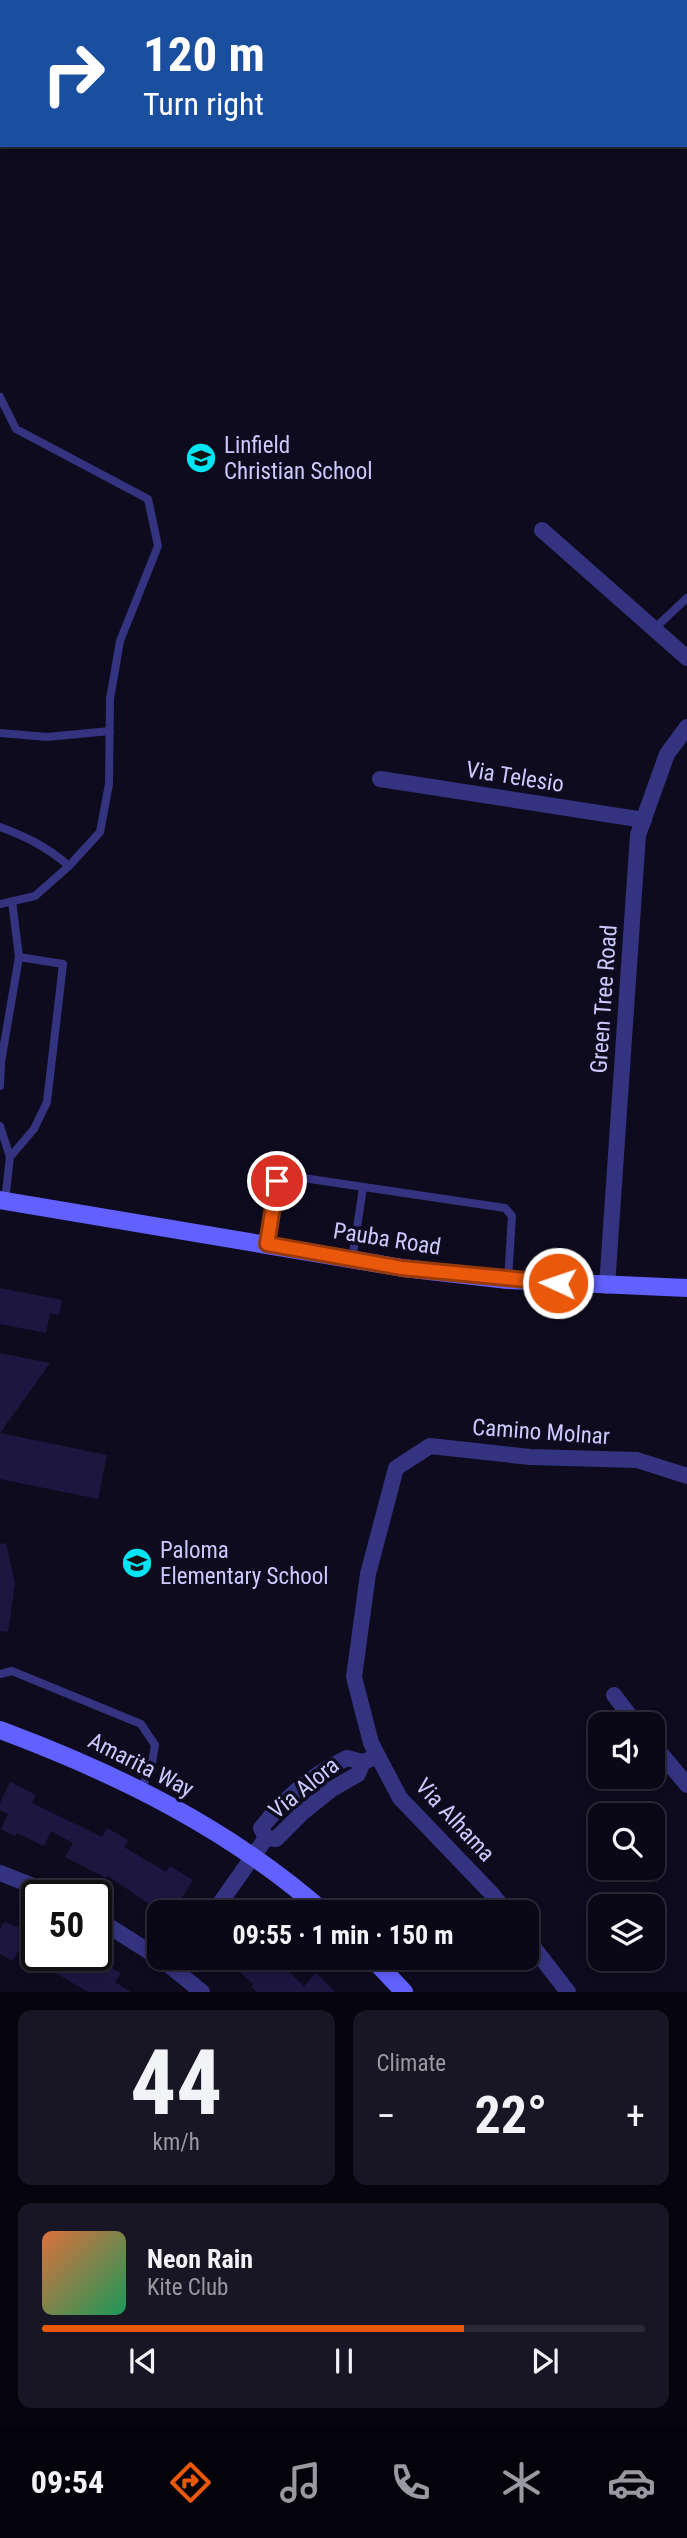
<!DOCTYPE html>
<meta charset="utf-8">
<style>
body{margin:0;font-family:"Roboto Condensed",sans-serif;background:#181624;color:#f1f3f6;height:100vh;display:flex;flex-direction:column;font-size:26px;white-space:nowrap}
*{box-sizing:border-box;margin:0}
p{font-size:23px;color:#999aa1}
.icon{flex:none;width:38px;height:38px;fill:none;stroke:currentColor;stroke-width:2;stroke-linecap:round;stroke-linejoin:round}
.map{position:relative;height:1992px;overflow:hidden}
.details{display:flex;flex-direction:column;gap:18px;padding:18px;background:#06040d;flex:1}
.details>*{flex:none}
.guide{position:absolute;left:0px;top:0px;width:688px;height:147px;box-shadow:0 4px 10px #0003,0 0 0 2px #2a2936;background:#1a4fa0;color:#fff;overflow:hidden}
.tools{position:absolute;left:588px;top:1712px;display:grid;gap:14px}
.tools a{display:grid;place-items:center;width:77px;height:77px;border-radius:14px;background:#0a0817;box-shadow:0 4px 10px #0003,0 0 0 2px #2a2936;font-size:35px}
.speed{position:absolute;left:21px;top:1880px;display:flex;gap:14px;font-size:35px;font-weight:700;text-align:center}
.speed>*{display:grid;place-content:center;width:91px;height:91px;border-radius:50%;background:#0a0817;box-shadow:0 4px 10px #0003,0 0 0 2px #2a2936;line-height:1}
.speed .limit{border:4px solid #111;border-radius:10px;background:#fff;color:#111}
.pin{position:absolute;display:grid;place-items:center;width:60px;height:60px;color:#fff;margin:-30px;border:4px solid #fff;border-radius:50%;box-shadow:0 2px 7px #0007}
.me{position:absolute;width:77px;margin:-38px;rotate:273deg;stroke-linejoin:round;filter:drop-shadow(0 0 5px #0008)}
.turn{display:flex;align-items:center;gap:24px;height:147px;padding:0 28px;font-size:32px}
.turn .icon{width:91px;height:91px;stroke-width:2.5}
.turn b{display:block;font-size:49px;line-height:60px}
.big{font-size:52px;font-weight:700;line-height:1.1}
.details .card{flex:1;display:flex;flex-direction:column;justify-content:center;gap:10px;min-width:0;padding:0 24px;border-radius:14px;background:#181624}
.details .dial{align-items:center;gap:0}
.dial b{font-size:91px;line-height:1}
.song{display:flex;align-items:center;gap:21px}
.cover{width:84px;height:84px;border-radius:10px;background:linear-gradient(135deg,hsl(20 70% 55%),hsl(150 70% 35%))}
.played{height:7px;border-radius:4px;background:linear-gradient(90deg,#ea580c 70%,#2a2936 70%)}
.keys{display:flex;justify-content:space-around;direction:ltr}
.heat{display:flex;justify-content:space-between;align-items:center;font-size:38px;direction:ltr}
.details .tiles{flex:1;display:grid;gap:18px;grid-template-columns:1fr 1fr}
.card:last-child{grid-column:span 2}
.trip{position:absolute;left:147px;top:1900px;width:392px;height:70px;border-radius:14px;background:#0a0817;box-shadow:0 4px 10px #0003,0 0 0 2px #2a2936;font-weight:700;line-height:70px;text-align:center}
.menu{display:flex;height:112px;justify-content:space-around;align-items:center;background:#040309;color:#999aa1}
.menu .icon{width:49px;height:49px}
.menu .on{color:#ea580c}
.menu b{font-size:32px;color:#f1f3f6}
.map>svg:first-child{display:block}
.building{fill:#1d1641}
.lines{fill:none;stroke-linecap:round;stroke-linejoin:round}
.lane{stroke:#343380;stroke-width:8}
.street{stroke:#343380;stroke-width:16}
.secondary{stroke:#6061ff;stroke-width:18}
.route-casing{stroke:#983908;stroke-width:18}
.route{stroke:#ea580c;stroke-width:12}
.labels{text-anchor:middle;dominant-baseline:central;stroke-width:7;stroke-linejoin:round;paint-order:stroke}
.poi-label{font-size:23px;fill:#cdc9ff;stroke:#0e0b1f;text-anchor:start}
.street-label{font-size:23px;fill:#cdc9ff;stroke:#0e0b1f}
</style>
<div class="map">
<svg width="687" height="1992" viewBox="0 0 687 1992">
<rect width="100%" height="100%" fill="#0e0b1f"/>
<!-- building -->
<path class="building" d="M0,1288L62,1300L59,1315L50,1313L46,1333L0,1324Z
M0,1353L50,1363L0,1433Z
M0,1433L107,1455L98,1499L0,1479Z
M6,1543L15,1584L8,1632L0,1631V1544Z
M10,1782L36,1795L32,1803L102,1837L107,1828L128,1840L124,1847L166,1872L170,1866L193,1880L175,1909L167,1903L161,1912L108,1876L106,1878L65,1857L73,1843L51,1831L44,1846L17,1833L15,1836L1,1829L8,1814L0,1810V1803Z
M37,1910V1955H63L80,1965L86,1955H89L121,1973L115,1982L131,1992H88L18,1951L13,1961L0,1954V1929L4,1922L26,1930Z
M244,1958H275L304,1986L316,1973L335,1992H257L251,1986L253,1984L235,1968Z"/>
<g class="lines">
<!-- lane -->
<path class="lane" d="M0,397L16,429L148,499L158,546L120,641L110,699L109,784L100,832L69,866L35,896L0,904
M654,629L687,598
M0,733L47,737L110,731
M0,827C27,837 47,847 69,866
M0,1086L1,1062L19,957L12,901
M0,1126L10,1157L5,1201
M10,1157L34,1129L47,1102L63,964L19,957
M267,1244L277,1181L283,1175L505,1208L512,1216L508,1280
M352,1260L363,1188
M0,1674L12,1671L141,1724L155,1745L152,1763L141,1790"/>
<!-- street -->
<path class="street" d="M542,530L687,658
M380,779L644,820
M607,1286L638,835L667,754L687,727
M614,1695L636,1724
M653,1744L687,1785
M266,1838L261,1828C287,1796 310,1776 347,1758L363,1762L378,1756
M266,1838L276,1839L302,1813L332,1789L358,1774L363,1762
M0,1873L56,1895
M213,1913L266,1838
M507,1913L492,1894L400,1798L371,1743L354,1677L368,1574L396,1468L430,1446L530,1457L637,1460L687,1476
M96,1918L159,1958
M527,1939L568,1992
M160,1958L202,1992"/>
<!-- secondary -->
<path class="secondary" d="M0,1200L403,1268L508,1280L687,1288
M0,1730C118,1774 230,1829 325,1913
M372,1958L404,1992"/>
</g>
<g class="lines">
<!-- route casing -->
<g class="route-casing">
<path id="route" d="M277,1181L267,1244L402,1268L558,1283"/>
</g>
<!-- route -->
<use href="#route" class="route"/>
</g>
<!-- icons -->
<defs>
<g id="school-disc" transform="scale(1.575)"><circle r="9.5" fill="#00e4f4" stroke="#0e0b1f"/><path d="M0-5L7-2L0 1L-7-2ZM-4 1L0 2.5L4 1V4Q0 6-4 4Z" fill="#111"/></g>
</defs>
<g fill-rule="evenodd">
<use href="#school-disc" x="201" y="458"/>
<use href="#school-disc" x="137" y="1563"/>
</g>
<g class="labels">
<!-- poi labels -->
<g class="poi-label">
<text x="224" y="445">Linfield<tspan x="224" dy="26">Christian School</tspan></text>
<text x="160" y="1550">Paloma<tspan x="160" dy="26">Elementary School</tspan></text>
</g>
<!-- street labels -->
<g class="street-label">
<text transform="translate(515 777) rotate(9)">Via Telesio</text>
<text transform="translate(604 999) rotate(-86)">Green Tree Road</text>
<text transform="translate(387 1239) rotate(9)">Pauba Road</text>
<text transform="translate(541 1432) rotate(4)">Camino Molnar</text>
<text transform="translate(141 1765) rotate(27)">Amarita Way</text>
<text transform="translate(304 1788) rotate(-39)">Via Alora</text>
<text transform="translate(455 1820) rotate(47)">Via Alhama</text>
</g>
</g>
</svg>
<div class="tools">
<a><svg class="icon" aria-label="sound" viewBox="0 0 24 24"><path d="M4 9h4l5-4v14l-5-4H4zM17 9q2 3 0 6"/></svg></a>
<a><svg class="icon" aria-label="search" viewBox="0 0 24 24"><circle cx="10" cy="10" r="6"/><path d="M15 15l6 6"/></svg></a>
<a><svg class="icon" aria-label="layers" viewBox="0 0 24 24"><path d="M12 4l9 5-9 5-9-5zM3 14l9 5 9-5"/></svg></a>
</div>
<div class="speed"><div class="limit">50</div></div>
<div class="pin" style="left:277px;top:1181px;background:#d93025"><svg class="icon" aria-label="arrive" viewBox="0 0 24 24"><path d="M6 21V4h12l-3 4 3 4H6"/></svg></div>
<svg class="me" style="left:558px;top:1283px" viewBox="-20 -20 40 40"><circle r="17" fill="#ea580c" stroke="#fff" stroke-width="3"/><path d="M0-11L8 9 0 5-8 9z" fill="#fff"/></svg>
<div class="trip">09:55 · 1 min · 150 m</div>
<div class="guide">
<div class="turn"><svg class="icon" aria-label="right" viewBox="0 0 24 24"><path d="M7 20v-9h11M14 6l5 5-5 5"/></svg><div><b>120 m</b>Turn right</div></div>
</div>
</div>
<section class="details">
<div class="tiles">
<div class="card dial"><b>44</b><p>km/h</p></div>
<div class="card"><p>Climate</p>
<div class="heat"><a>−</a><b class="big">22°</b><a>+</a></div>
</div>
<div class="card">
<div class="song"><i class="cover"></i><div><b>Neon Rain</b><p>Kite Club</p></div></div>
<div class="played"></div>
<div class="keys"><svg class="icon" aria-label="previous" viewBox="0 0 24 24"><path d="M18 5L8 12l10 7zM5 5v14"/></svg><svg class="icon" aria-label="pause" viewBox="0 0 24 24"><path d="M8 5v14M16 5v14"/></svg><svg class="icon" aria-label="next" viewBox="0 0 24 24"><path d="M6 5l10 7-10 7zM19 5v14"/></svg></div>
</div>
</div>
</section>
<nav class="menu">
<b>09:54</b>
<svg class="icon on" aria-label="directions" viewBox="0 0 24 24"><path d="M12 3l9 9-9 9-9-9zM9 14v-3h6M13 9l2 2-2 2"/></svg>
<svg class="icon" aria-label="music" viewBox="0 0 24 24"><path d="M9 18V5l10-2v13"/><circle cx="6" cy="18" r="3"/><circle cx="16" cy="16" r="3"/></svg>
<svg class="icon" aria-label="phone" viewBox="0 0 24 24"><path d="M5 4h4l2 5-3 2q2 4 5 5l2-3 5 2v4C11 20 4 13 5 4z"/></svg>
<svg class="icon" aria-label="climate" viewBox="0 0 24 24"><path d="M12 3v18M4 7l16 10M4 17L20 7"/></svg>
<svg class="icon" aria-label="car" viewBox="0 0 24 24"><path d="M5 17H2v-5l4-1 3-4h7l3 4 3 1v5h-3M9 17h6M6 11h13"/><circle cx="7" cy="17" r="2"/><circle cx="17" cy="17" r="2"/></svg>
</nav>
